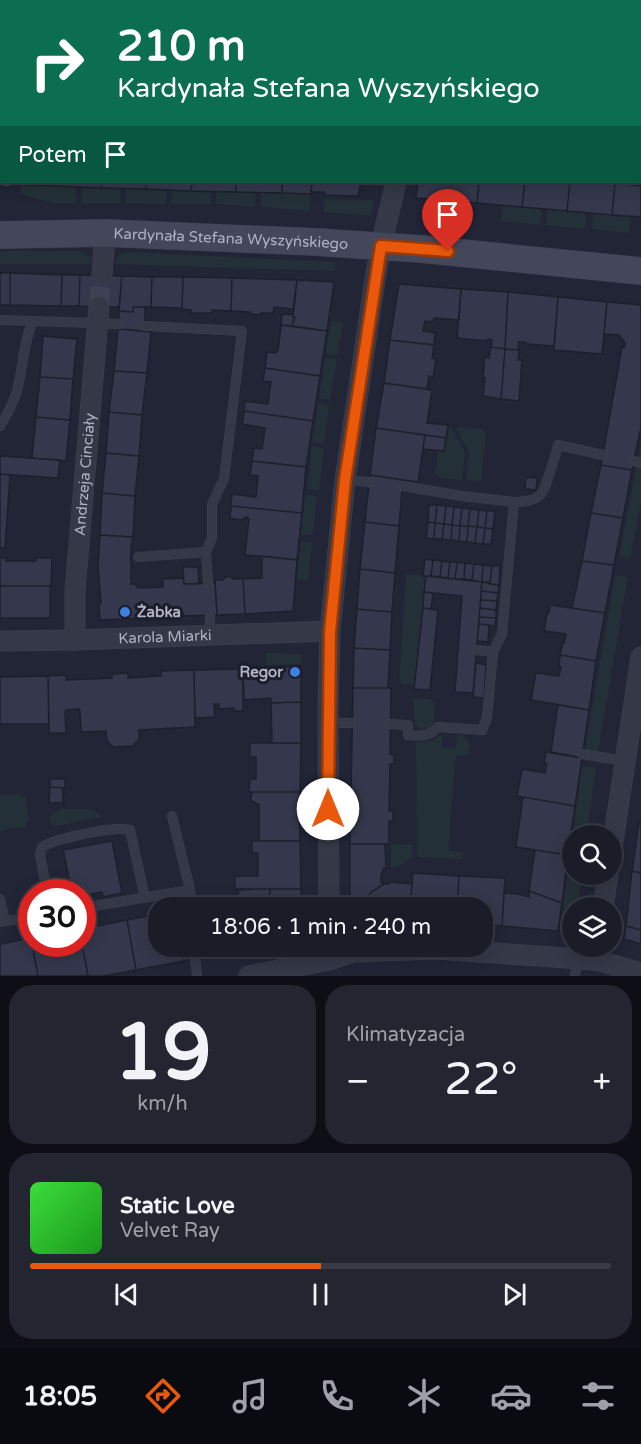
<!DOCTYPE html>
<html lang="pl">
<meta charset="utf-8">
<style>
body{margin:0;font-family:"Varela Round",sans-serif;background:#232530;color:#f1f3f6;height:100vh;display:flex;flex-direction:column;font-size:22px;white-space:nowrap}
*{box-sizing:border-box;margin:0}
p{font-size:20px;color:#9fa1a8}
.icon{flex:none;width:33px;height:33px;fill:none;stroke:currentColor;stroke-width:2;stroke-linecap:round;stroke-linejoin:round}
.map{position:relative;height:976px;overflow:hidden}
.side{display:flex;flex-direction:column;gap:9px;padding:9px;background:#0e0f16;flex:1}
.side>*{flex:none}
.guide{position:absolute;left:0px;top:0px;width:642px;height:183px;box-shadow:0 3px 15px #0003,0 0 0 2px #383a45;background:#0b6e4f;color:#fff;overflow:hidden}
.fabs{position:absolute;left:562px;top:825px;display:grid;gap:12px}
.fabs a{display:grid;place-items:center;width:60px;height:60px;border-radius:50%;background:#1a1c28;box-shadow:0 3px 15px #0003,0 0 0 2px #383a45;font-size:30px}
.speed{position:absolute;left:18px;top:879px;display:flex;gap:12px;font-size:30px;font-weight:700;text-align:center}
.speed>*{display:grid;place-content:center;width:78px;height:78px;border-radius:50%;background:#1a1c28;box-shadow:0 3px 15px #0003,0 0 0 2px #383a45;line-height:1}
.speed .limit{border:9px solid #d22;background:#fff;color:#111}
.pin{position:absolute;display:grid;place-items:center;width:51px;height:51px;color:#fff;margin:-62px -26px;border-radius:50% 50% 50% 0;rotate:-45deg;box-shadow:0 0 6px #0007}
.pin .icon{rotate:45deg}
.me{position:absolute;width:66px;margin:-33px;rotate:0deg;stroke-linejoin:round;filter:drop-shadow(0 0 4px #0008)}
.turn{display:flex;align-items:center;gap:21px;height:126px;padding:0 18px;font-size:27px}
.turn .icon{width:78px;height:78px;stroke-width:2.5}
.turn b{display:block;font-size:42px;line-height:51px}
.then{display:flex;align-items:center;height:57px;padding:0 18px;background:#0003;gap:12px;font-size:22px}
.big{font-size:45px;font-weight:600;line-height:1.1}
.side .card{flex:1;display:flex;flex-direction:column;justify-content:center;gap:9px;min-width:0;padding:0 21px;border-radius:24px;background:#232530}
.side .dial{align-items:center;gap:0}
.dial b{font-size:78px;line-height:1}
.song{display:flex;align-items:center;gap:18px}
.cover{width:72px;height:72px;border-radius:9px;background:linear-gradient(135deg,hsl(120 70% 55%),hsl(120 70% 35%))}
.played{height:6px;border-radius:3px;background:linear-gradient(90deg,#ea580c 50%,#383a45 50%)}
.keys{display:flex;justify-content:space-around;direction:ltr}
.heat{display:flex;justify-content:space-between;align-items:center;font-size:33px;direction:ltr}
.side .tiles{flex:1;display:grid;gap:9px;grid-template-columns:1fr 1fr}
.card:last-child{grid-column:span 2}
.trip{position:absolute;left:148px;top:897px;width:345px;height:60px;border-radius:24px;background:#1a1c28;box-shadow:0 3px 15px #0003,0 0 0 2px #383a45;font-weight:600;line-height:60px;text-align:center}
.tabs{display:flex;height:96px;justify-content:space-around;align-items:center;background:#0a0b10;color:#9fa1a8}
.tabs .icon{width:42px;height:42px}
.tabs .selected{color:#ea580c}
.tabs b{font-size:27px;color:#f1f3f6}
.map>svg:first-child{display:block}
.green{fill:#243037}
.building{fill:#35384c;stroke:#1d1f2d;stroke-width:1.5}
.lines{fill:none;stroke-linecap:round;stroke-linejoin:round}
.street-tunnel{stroke:#3e4152;stroke-width:20;stroke-dasharray:20 10;stroke-linecap:butt}
.lane-casing{stroke:#3f4150;stroke-width:10}
.street-casing{stroke:#3f4150;stroke-width:21}
.secondary-casing{stroke:#3f4150;stroke-width:28}
.lane{stroke:#353847;stroke-width:9}
.street{stroke:#353847;stroke-width:20}
.secondary{stroke:#444659;stroke-width:27}
.route-casing{stroke:#983908;stroke-width:15}
.route{stroke:#ea580c;stroke-width:10}
.shop-dot{fill:#3f7fe0;stroke:#1b1d2b;stroke-width:2}
.labels{text-anchor:middle;dominant-baseline:central;stroke-width:6;stroke-linejoin:round;paint-order:stroke}
.street-label{font-size:15px;fill:#b0b2c3;stroke:#1b1d2b}
.poi-label{font-size:15px;font-weight:bold;fill:#b0b2c3;stroke:#1b1d2b;text-anchor:start}
</style>
<div class="map">
<svg width="641" height="976" viewBox="0 0 641 976">
<rect width="100%" height="100%" fill="#222536"/>
<!-- green -->
<path class="green" d="M21,185L76,187V203H54L21,194Z
M82,187L121,188L120,203H81Z
M126,189L167,190L166,204L126,203Z
M172,190L211,191V204H171Z
M216,191L256,192L255,207L216,204Z
M261,193L311,194L310,211L261,207Z
M324,199L374,200L371,216L324,212Z
M437,200L467,202L466,218L436,216Z
M502,206L542,209L540,225L501,221Z
M547,209L586,213L585,229L546,225Z
M593,213L631,217L629,233L592,229Z
M0,251H81L90,256L92,262L90,264H0Z
M126,252L335,262V271L113,264L120,254Z
M331,321L343,323L338,355L326,354Z
M325,358L337,359L330,400L319,398Z
M318,403L329,405L324,443L312,442Z
M450,426L465,452L462,480L441,478L435,473L438,451L444,452Z
M457,427L482,429L486,435L481,481L466,480L469,452L457,430Z
M641,443V503L630,558L619,557Z
M312,446L324,448L319,490L307,489Z
M305,495L317,496L313,535H301Z
M301,541L312,542L308,581L297,580Z
M406,574L426,576L415,684H402L399,681Z
M615,575L628,577L598,752L585,750Z
M265,653L301,654V664L266,665Z
M413,698L430,699L435,704L434,723L429,729H420L415,725Z
M442,735V748H456L457,737L459,735L464,736L470,744L468,755H456L450,822L449,851L463,852L462,859L419,857L417,854L416,742L431,741Z
M582,766L596,768L587,835L573,836V874L582,875L577,907L573,908V930L570,932L560,931Z
M19,794L26,799L29,821L24,827L7,829L0,832V795Z
M62,808C76,812 91,804 101,817L55,826L51,823L49,819L51,815Z
M391,844L413,845L412,858L397,867L391,868Z"/>
<!-- building -->
<path class="building" d="M0,154L2,155V182H11L10,188L0,186Z
M11,182H56V186L11,184Z
M56,182H101V188L56,186Z
M101,182H146V189L101,188Z
M146,182H192L191,191L146,189Z
M192,182H236V192L191,191Z
M236,182H282V193L236,192Z
M282,182H312L311,194L282,193Z
M312,182H361L358,196L325,195L324,192H311Z
M418,182H479L477,203L416,198Z
M479,182H525L522,207L477,203Z
M525,182H570L567,211L522,207Z
M570,182L615,183L612,215L567,211Z
M615,183L641,186V217L612,215Z
M0,273H10V305H0Z
M10,273L62,275L61,306L10,305Z
M62,275H80L79,306H61Z
M80,275L122,276L119,307L79,306Z
M122,276L152,277L151,307H133V312L119,311Z
M152,277H183L182,308L151,307Z
M183,277L232,278L231,311L212,310V313H191V310L182,309Z
M232,278L297,280L293,309L274,307L273,313H261L259,315L251,314L250,312L231,311Z
M297,280L334,282L327,331L292,326L295,317H293Z
M399,284L461,289L459,320L435,318L431,322L425,321L423,331L435,333L434,345L390,340Z
M461,289L508,292L505,349L491,347L492,340L488,339L485,341L457,338Z
M508,292L558,297L554,346L527,344L525,342H519L518,350L505,349Z
M558,297L607,302L602,354L554,350Z
M607,302L641,305V427L632,470L601,465L622,347L624,348L625,343L619,335L604,334Z
M133,307H145V331L118,329L119,311L133,312Z
M286,314L293,315V317H295L292,326L281,325L282,315Z
M281,325L327,331L320,376L265,368L267,352L275,353L278,351Z
M118,329L151,332L147,373L114,371Z
M43,336L77,339L73,379L40,377Z
M390,340L434,345L432,358L436,359L433,377L429,376L427,389L384,383Z
M491,347L505,349L501,399L483,396L485,378L483,377L485,357L489,358Z
M505,349L519,350L518,360H522L519,401L501,399Z
M265,368L320,376L313,421L244,411L245,401L268,404L271,382L263,381Z
M114,371L147,373L142,415L109,412Z
M40,377L73,379L70,420L36,417Z
M384,383L432,390L427,423L448,425L446,438L376,428Z
M244,411L313,421L306,467L252,461L254,448L262,449L265,428L242,424Z
M109,412L142,415L139,456L106,453Z
M36,417L70,420L66,461L32,458Z
M376,428L425,435L418,482L370,475Z
M425,435L446,438L444,451L423,449Z
M106,453L139,456L135,496L102,493Z
M0,456L60,460L58,478L0,474Z
M252,461L306,467L302,513L231,506L232,494L256,497L258,476L250,475Z
M601,465L632,470L623,518L591,513Z
M0,474L10,475L5,548H0Z
M370,475L403,480L399,526L365,522Z
M526,477L537,478L536,490L525,489Z
M102,493L135,496L133,537L100,535Z
M429,505H437L435,523L428,522Z
M437,505L446,506L444,524L435,523Z
M231,506L302,513L297,560L245,555L249,519L246,517L242,520L230,518Z
M446,506L454,507L452,525L444,524Z
M454,507L462,508L460,526L452,525Z
M462,508L470,509L468,526H460Z
M470,509L479,510L477,527L468,526Z
M479,510L487,511L485,528L477,527Z
M487,511H495L493,529L485,528Z
M591,513L623,518L614,565L582,561Z
M365,522L399,526L395,573L360,569Z
M428,522L435,523L434,539L426,538Z
M435,523L444,524L442,539H434Z
M444,524L452,525L451,540L442,539Z
M452,525L460,526L459,541L451,540Z
M460,526H468L467,542L459,541Z
M468,526L477,527L475,543L467,542Z
M477,527L485,528L483,544L475,543Z
M485,528L493,529L491,544H483Z
M100,535L133,537L131,547V584H135L138,588L163,587V579L183,578L184,584L215,583L217,615L183,616V613H179V616L126,619V616H122V619L100,620L99,604L101,603L98,566Z
M262,556L297,560L293,611L245,614L243,579L262,578Z
M0,558H6V561H36V558H52L51,588L50,586H0Z
M425,559L433,560L431,576H423Z
M433,560L442,561L440,577L431,576Z
M442,561L450,562L448,578L440,577Z
M582,561L614,565L605,613L572,608Z
M450,562H457L455,579L448,578Z
M457,562L465,563L464,579H455Z
M465,563L474,564L472,580L464,579Z
M474,564L483,565L482,582L472,580Z
M483,565L492,566L490,582H482Z
M492,566H500L499,585L490,584Z
M183,567H198L199,584H184Z
M360,569L395,573L392,612L357,609Z
M227,576L231,577L233,579H243L245,614L217,615L215,580H223Z
M426,576L482,582L473,693L455,692L462,596L424,592Z
M482,582L499,585L498,593L481,591Z
M0,586H50V618H0Z
M481,591L498,593L497,601L481,600Z
M424,592L433,593L431,609L423,608Z
M481,600L497,601L496,610L480,608Z
M550,605L605,613L596,661L560,655L563,642L564,643L566,634L544,631L547,613H549Z
M423,608L438,610L430,690L414,689Z
M480,608L496,610V618L479,617Z
M357,609L392,612L390,650L354,648Z
M479,617L496,618L495,626L479,624Z
M479,624L489,625L488,642L477,641Z
M354,648L390,650L388,688H353Z
M560,655L596,661L589,710L531,700L536,673L559,676L561,667H559Z
M476,663L486,665L484,698L473,697Z
M301,666V702L271,703V698L244,700L243,669Z
M243,669V711H234V708L219,709V704H214L215,717L195,718L194,670Z
M194,670L195,727L139,730V739L133,746L113,747L107,741L106,731L81,732L80,711L79,709L66,710L65,712L66,733H49L48,676L66,675V680L112,678V674L128,673V678L161,676V671Z
M48,676L49,724H0V677Z
M353,688H391L390,754L394,755V764H390L389,811H393V821H389V844H350Z
M301,702V743H272L271,703Z
M558,705L589,710L582,758L551,752Z
M250,743H301L300,792H249L250,779H256V757H250Z
M546,752L582,758L575,806L517,796L522,769L545,773L547,763H544Z
M50,779H65V788L50,787Z
M50,787L65,788L63,789V793H65L63,794V802L65,803H49Z
M252,792H300V841H259V805L251,800Z
M523,797L575,806L568,855L516,847Z
M639,823H641V873L632,871Z
M112,841L122,893L103,897L102,892L82,896V892H72L63,850Z
M252,841H300L301,889H235V876H258V853H252Z
M350,844H385L386,868H384L381,876V882L384,884L370,893V902H350Z
M535,850L568,855L562,903L529,891Z
M632,871L641,873V930L626,926Z
M413,873L459,876L457,908H410Z
M459,876L505,878L502,926L483,924V908H457Z
M389,882L412,884L410,908H350V902H370V893L384,884H389Z
M256,889H270L269,901L238,907V890Z
M270,889H301V908H230L269,901Z
M529,891L562,903L558,931L502,926L504,893L519,894L529,897Z
M159,914V946H182L184,961L136,970L127,920Z
M127,920L136,970L104,976H88L82,944V929Z
M626,926L641,930V944L624,939Z
M31,938L38,976H0V944Z
M32,944H82L88,976H38Z
M182,946H252L236,947V950H220V953H204V956H187V960L184,961Z"/>
<g class="lines">
<!-- street-tunnel -->
<path class="street-tunnel" d="M99,307L102,275"/>
<!-- lane casing -->
<g class="lane-casing">
<path id="lane" d="M599,2V0
M0,320L33,321
M144,326L242,331L224,479L212,504V538L206,552L208,583
M0,426C7,415 13,404 17,391C23,368 23,343 33,321L118,324
M634,461L641,463
M345,480L369,482
M403,486L462,496L514,502
M138,557L206,552
M210,615V636
M477,650L493,652
M328,723H351
M390,724L408,725V735C419,736 430,737 438,727L482,730L487,718L493,652L502,634L514,502C541,501 543,496 550,472C553,463 556,454 558,445L603,455
M582,754L625,761
M172,816L190,890L192,908
M47,892L40,855L42,847C53,839 101,830 116,829C120,828 125,829 130,830L145,898
M0,899L5,921
M82,908L190,890
M0,922L32,917
M195,956L197,976
M575,976L577,959"/>
</g>
<!-- street casing -->
<g class="street-casing">
<g id="street">
<path d="M541,0L551,2"/>
<path d="M452,2V0"/>
<path d="M640,15H641"/>
<path d="M102,275L105,233"/>
<path id="s1" d="M75,640V591L99,307"/>
<path id="s2" d="M0,641L75,640L330,631"/>
<path d="M612,848L641,657"/>
<path d="M329,908L328,712L330,631L345,480L375,280L381,246L396,182"/>
<path d="M603,908L608,874"/>
<path d="M249,976L329,960L353,952L436,949L596,960L641,973"/>
</g>
</g>
<!-- secondary casing -->
<g class="secondary-casing">
<g id="secondary">
<path id="s3" d="M0,235L105,233L316,242L421,249L641,271"/>
</g>
</g>
<!-- lane -->
<use href="#lane" class="lane"/>
<!-- street -->
<use href="#street" class="street"/>
<!-- secondary -->
<use href="#secondary" class="secondary"/>
</g>
<g class="lines">
<!-- route casing -->
<g class="route-casing">
<path id="route" d="M328,809L330,632L345,480L381,246L448,251"/>
</g>
<!-- route -->
<use href="#route" class="route"/>
</g>
<!-- markers -->
<g class="shop-dot">
<circle cx="125" cy="612" r="6"/>
<circle cx="295" cy="672" r="6"/>
</g>
<g class="labels">
<!-- street labels -->
<g class="street-label">
<text stroke="none"><textPath href="#s3" startOffset="231">Kardynała Stefana Wyszyńskiego</textPath></text>
<text stroke="none"><textPath href="#s1" startOffset="166">Andrzeja Cinciały</textPath></text>
<text stroke="none"><textPath href="#s2" startOffset="165">Karola Miarki</textPath></text>
</g>
<!-- poi labels -->
<g class="poi-label">
<text x="137" y="612">Żabka</text>
<text x="283" y="672" text-anchor="end">Regor</text>
</g>
</g>
</svg>
<div class="fabs">
<a><svg class="icon" aria-label="search" viewBox="0 0 24 24"><circle cx="10" cy="10" r="6"/><path d="M15 15l6 6"/></svg></a>
<a><svg class="icon" aria-label="layers" viewBox="0 0 24 24"><path d="M12 4l9 5-9 5-9-5zM3 14l9 5 9-5"/></svg></a>
</div>
<div class="speed"><div class="limit">30</div></div>
<div class="pin" style="left:448px;top:251px;background:#d93025"><svg class="icon" aria-label="arrive" viewBox="0 0 24 24"><path d="M6 21V4h12l-3 4 3 4H6"/></svg></div>
<svg class="me" style="left:328px;top:809px" viewBox="-20 -20 40 40"><circle r="19" fill="#fff"/><path d="M0-13L10 11 0 6-10 11z" fill="#ea580c"/></svg>
<div class="trip">18:06 · 1 min · 240 m</div>
<div class="guide">
<div class="turn"><svg class="icon" aria-label="right" viewBox="0 0 24 24"><path d="M7 20v-9h11M14 6l5 5-5 5"/></svg><div><b>210 m</b>Kardynała Stefana Wyszyńskiego</div></div>
<div class="then">Potem<svg class="icon" aria-label="arrive" viewBox="0 0 24 24"><path d="M6 21V4h12l-3 4 3 4H6"/></svg></div>
</div>
</div>
<section class="side">
<div class="tiles">
<div class="card dial"><b>19</b><p>km/h</p></div>
<div class="card"><p>Klimatyzacja</p>
<div class="heat"><a>−</a><b class="big">22°</b><a>+</a></div>
</div>
<div class="card">
<div class="song"><i class="cover"></i><div><b>Static Love</b><p>Velvet Ray</p></div></div>
<div class="played"></div>
<div class="keys"><svg class="icon" aria-label="previous" viewBox="0 0 24 24"><path d="M18 5L8 12l10 7zM5 5v14"/></svg><svg class="icon" aria-label="pause" viewBox="0 0 24 24"><path d="M8 5v14M16 5v14"/></svg><svg class="icon" aria-label="next" viewBox="0 0 24 24"><path d="M6 5l10 7-10 7zM19 5v14"/></svg></div>
</div>
</div>
</section>
<nav class="tabs">
<b>18:05</b>
<svg class="icon selected" aria-label="directions" viewBox="0 0 24 24"><path d="M12 3l9 9-9 9-9-9zM9 14v-3h6M13 9l2 2-2 2"/></svg>
<svg class="icon" aria-label="music" viewBox="0 0 24 24"><path d="M9 18V5l10-2v13"/><circle cx="6" cy="18" r="3"/><circle cx="16" cy="16" r="3"/></svg>
<svg class="icon" aria-label="phone" viewBox="0 0 24 24"><path d="M5 4h4l2 5-3 2q2 4 5 5l2-3 5 2v4C11 20 4 13 5 4z"/></svg>
<svg class="icon" aria-label="climate" viewBox="0 0 24 24"><path d="M12 3v18M4 7l16 10M4 17L20 7"/></svg>
<svg class="icon" aria-label="car" viewBox="0 0 24 24"><path d="M5 17H2v-5l4-1 3-4h7l3 4 3 1v5h-3M9 17h6M6 11h13"/><circle cx="7" cy="17" r="2"/><circle cx="17" cy="17" r="2"/></svg>
<svg class="icon" aria-label="filters" viewBox="0 0 24 24"><path d="M4 7h16M4 17h16"/><circle cx="9" cy="7" r="2"/><circle cx="15" cy="17" r="2"/></svg>
</nav>
